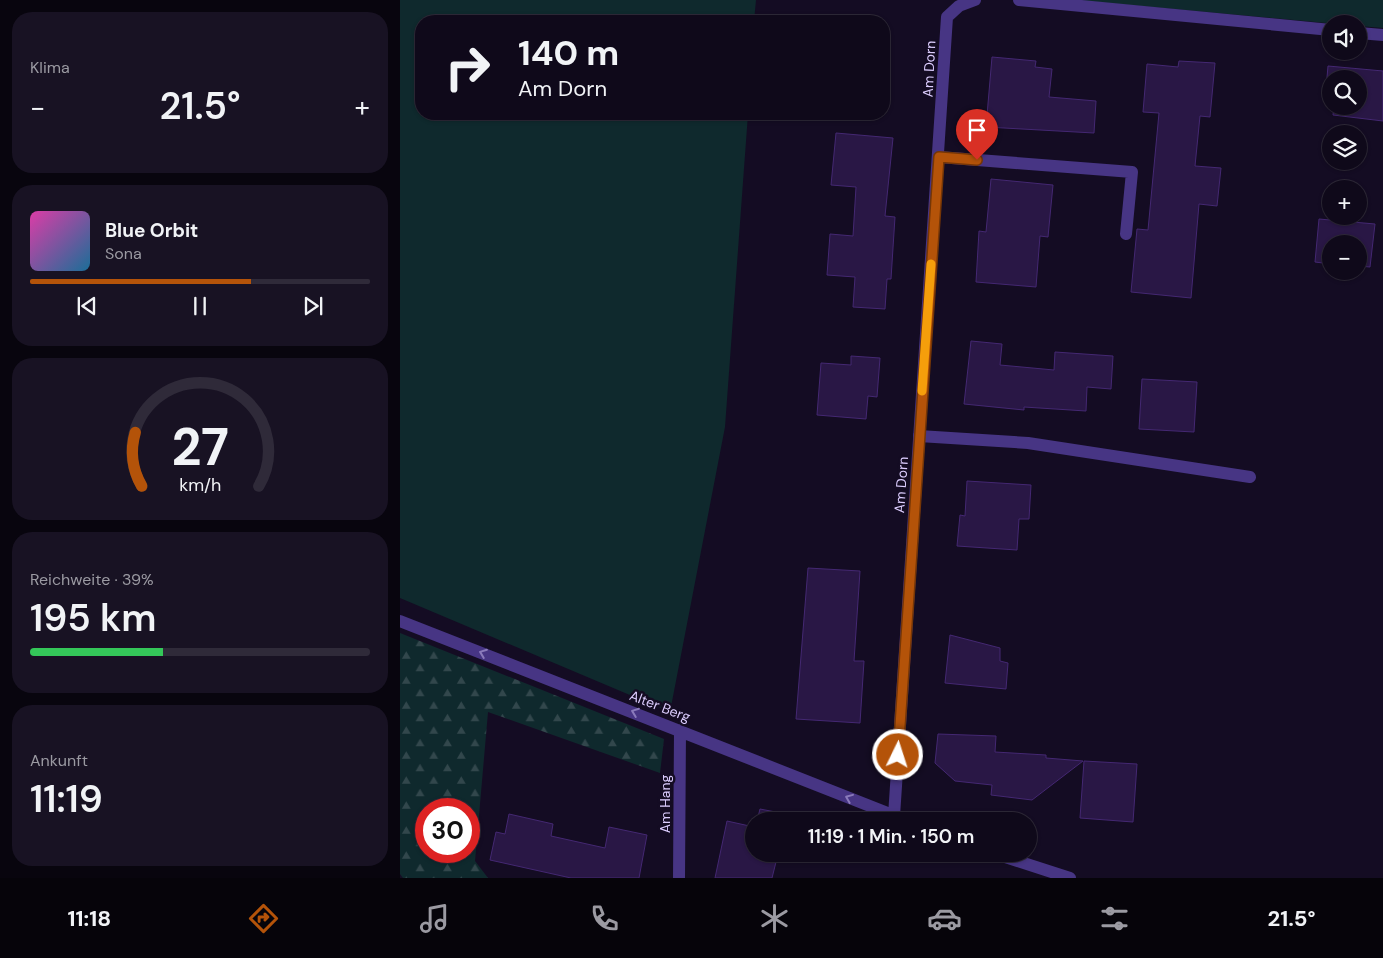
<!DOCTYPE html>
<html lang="de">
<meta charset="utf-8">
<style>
body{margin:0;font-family:"DM Sans",sans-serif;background:#181223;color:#f1f3f6;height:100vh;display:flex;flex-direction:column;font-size:19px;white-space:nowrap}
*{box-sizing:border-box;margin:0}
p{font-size:16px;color:#9b9aa2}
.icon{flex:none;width:28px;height:28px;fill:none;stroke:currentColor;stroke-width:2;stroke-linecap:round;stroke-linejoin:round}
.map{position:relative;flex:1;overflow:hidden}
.panel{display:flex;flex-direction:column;gap:12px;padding:12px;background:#08050e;width:400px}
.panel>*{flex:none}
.banner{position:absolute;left:15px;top:15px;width:475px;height:105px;border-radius:20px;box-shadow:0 1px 4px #0004,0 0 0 1px #2f2a39;background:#0f091a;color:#f1f3f6;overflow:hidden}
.tools{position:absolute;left:922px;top:15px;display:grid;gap:10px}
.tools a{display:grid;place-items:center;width:45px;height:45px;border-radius:50%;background:#0f091a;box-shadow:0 1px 4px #0004,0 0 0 1px #2f2a39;font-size:25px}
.speed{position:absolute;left:15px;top:798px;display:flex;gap:10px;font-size:25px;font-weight:700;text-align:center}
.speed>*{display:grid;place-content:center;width:65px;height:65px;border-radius:50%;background:#0f091a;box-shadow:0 1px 4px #0004,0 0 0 1px #2f2a39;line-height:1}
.speed .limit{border:8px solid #d22;background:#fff;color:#111}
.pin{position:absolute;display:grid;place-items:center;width:42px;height:42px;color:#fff;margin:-51px -21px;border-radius:50% 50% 50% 0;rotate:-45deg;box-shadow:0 0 5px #0007}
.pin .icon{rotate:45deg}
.me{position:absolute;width:55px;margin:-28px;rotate:4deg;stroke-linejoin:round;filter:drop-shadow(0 0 4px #0008)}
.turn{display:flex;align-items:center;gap:18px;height:105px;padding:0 20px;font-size:22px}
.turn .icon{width:65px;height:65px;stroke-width:2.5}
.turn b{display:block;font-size:35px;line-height:42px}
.big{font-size:38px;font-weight:600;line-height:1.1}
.panel .widget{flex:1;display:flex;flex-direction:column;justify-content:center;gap:8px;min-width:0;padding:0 18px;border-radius:20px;background:#181223}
.panel .dial{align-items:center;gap:0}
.dial svg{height:130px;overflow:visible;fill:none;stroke:#2f2a39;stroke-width:7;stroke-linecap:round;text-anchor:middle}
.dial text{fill:#f1f3f6;stroke:none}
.song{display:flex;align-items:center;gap:15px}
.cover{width:60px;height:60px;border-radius:8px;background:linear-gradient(135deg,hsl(320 70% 55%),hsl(200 70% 35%))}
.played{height:5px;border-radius:2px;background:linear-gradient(90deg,#b45309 65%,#2f2a39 65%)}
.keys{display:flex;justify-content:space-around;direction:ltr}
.heat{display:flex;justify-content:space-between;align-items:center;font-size:28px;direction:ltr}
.charge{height:8px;border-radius:4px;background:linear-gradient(90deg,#34c759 39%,#2f2a39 0)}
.trip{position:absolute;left:345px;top:812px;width:292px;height:50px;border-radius:25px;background:#0f091a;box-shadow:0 1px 4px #0004,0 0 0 1px #2f2a39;font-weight:600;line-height:50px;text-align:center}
.tabs{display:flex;height:80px;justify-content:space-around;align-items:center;background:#06040a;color:#9b9aa2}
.tabs .icon{width:35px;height:35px}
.tabs .active{color:#b45309}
.tabs b{font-size:22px;color:#f1f3f6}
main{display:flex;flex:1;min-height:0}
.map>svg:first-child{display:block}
.grass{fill:#0f292d}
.forest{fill:url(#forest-firs);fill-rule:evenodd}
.building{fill:#291745;stroke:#442872}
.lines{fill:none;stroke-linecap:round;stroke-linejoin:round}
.lane{stroke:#473584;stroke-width:12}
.street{stroke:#473584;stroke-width:12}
.oneway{stroke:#8a7abb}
.route-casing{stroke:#753606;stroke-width:12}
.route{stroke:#b45309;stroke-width:9}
.slow{stroke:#f59e0b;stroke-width:9}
.labels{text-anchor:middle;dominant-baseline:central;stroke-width:5;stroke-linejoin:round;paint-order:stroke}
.street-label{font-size:14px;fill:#ddceff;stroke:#140c23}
</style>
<main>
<section class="panel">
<div class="widget"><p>Klima</p>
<div class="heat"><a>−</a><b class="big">21.5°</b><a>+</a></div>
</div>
<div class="widget">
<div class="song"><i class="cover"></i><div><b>Blue Orbit</b><p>Sona</p></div></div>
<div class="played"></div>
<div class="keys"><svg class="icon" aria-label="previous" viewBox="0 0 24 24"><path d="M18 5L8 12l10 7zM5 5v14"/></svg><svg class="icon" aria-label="pause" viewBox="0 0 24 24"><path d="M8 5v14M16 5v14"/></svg><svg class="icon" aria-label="next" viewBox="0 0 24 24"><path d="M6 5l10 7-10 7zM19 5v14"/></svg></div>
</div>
<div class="widget dial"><svg viewBox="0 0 100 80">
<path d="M14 69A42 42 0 1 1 86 69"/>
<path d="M14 69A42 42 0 0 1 10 36" stroke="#b45309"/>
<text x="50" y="56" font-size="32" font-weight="700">27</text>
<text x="50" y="72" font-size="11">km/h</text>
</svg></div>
<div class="widget"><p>Reichweite · 39%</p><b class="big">195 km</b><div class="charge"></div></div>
<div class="widget"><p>Ankunft</p><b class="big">11:19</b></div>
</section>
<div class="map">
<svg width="983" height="878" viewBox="0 0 983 878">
<defs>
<pattern id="forest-firs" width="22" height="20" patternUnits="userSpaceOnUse" patternTransform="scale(1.25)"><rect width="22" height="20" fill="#0f292d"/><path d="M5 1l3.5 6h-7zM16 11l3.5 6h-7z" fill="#32474c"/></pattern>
</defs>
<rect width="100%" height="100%" fill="#140c23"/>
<!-- grass -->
<path class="grass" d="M0,0H356L354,21H21V114H348L325,427L270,712L0,598Z
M675,0H983V28L959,26V24H937Z"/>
<!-- forest -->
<path class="forest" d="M0,633L264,739L260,773L88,712L75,861L88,878H3L0,874ZM26,809H69V851H26Z"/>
<!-- building -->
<path class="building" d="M592,57L636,61L635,67L652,69L649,97L696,101L694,133L586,127Z
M779,61L815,63L810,117L800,116L795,166L821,168L817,206L799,204L791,298L731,292L737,229L748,230L759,113L743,112L747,64L778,67Z
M928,66L983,71V121L933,115L934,106H959V79H931V90L926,89Z
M436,133L493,138L485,216L495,217L491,279H487L485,309L453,307L455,277L427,275L430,234L453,236L456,187L431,185Z
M591,179L653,185L648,237L640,236L636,287L576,282L579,231L586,232Z
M919,219L975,224L970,267L959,266V244H931V264L915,262Z
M571,341L602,344L600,365L654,370L655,352L713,356L711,389L687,387L686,411L624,407V410L564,404Z
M451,356L480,358L477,397L468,396L466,419L417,415L421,363L451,365Z
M742,379L797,382L794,432L739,429Z
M567,481L631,485L629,519H619L617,550L557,546L560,515L565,516Z
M408,568L460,571L454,661H464L460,723L396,719Z
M550,635L600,648V661L608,663L606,689L545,683Z
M538,734L596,736L595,752L646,755V758L683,761L632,800L591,795L592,785L555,781L535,763Z
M684,761L737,764L733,822L680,818Z
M360,809L386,814L385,821H357Z
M109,814L153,824L151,836L205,848L209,827L247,835L239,878H171L90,860L96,832L105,834Z
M327,821L354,827V854H378L372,878H315Z"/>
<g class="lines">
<!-- lane -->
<path class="lane" d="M539,157L732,172L726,234
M519,436L628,443L850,477"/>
<!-- street -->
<path class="street" d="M619,0L931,30
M959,33L983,35
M0,621L508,821
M494,816L547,17L559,6L575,0
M596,854L670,878
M279,878L280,730"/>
</g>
<!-- one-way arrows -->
<defs><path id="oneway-chevron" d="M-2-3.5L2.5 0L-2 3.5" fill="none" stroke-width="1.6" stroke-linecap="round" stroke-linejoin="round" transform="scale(1.25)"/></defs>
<g class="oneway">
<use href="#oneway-chevron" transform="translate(83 653) rotate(-159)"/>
<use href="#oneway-chevron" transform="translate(235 712) rotate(-159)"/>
<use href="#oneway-chevron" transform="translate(449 798) rotate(-158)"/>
</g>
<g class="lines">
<!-- route casing -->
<g class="route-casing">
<path id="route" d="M498,755L539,157L577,160"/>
</g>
<!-- route -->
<use href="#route" class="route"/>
<!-- slow -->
<path class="slow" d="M522,391L531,264"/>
</g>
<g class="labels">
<!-- street labels -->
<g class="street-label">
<text transform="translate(529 69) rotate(-87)">Am Dorn</text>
<text transform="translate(501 485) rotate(-86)">Am Dorn</text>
<text transform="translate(260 706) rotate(21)">Alter Berg</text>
<text transform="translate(265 804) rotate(-90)">Am Hang</text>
</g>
</g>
</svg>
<div class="tools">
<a><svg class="icon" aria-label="sound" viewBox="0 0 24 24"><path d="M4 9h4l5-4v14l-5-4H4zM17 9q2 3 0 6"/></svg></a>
<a><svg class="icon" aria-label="search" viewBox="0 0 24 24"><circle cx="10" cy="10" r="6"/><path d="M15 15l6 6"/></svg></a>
<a><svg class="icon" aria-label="layers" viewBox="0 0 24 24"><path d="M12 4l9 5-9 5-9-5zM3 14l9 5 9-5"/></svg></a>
<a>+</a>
<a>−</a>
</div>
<div class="speed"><div class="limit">30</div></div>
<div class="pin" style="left:577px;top:160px;background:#d93025"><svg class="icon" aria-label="arrive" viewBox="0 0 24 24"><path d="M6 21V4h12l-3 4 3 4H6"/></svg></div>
<svg class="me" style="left:498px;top:755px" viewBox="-20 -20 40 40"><circle r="17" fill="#b45309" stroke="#fff" stroke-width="3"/><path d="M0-11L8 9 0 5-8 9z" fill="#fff"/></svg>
<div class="trip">11:19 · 1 Min. · 150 m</div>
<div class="banner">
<div class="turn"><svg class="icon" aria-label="right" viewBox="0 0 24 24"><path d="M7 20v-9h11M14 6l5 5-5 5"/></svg><div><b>140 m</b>Am Dorn</div></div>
</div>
</div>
</main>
<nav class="tabs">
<b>11:18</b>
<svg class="icon active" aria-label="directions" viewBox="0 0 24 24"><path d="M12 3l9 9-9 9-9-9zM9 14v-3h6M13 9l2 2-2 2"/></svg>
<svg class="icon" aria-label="music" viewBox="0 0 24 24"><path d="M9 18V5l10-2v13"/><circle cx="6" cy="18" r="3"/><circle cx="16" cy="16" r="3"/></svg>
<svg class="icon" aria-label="phone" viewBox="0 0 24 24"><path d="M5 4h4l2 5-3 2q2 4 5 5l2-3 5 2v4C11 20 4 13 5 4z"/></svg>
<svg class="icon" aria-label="climate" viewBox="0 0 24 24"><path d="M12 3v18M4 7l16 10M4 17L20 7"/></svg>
<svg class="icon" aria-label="car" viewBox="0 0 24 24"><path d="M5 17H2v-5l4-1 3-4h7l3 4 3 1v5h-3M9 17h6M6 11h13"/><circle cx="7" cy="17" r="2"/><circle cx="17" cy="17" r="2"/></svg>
<svg class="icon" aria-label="filters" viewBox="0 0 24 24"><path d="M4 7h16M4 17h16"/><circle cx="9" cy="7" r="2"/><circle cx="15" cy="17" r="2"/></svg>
<b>21.5°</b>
</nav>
